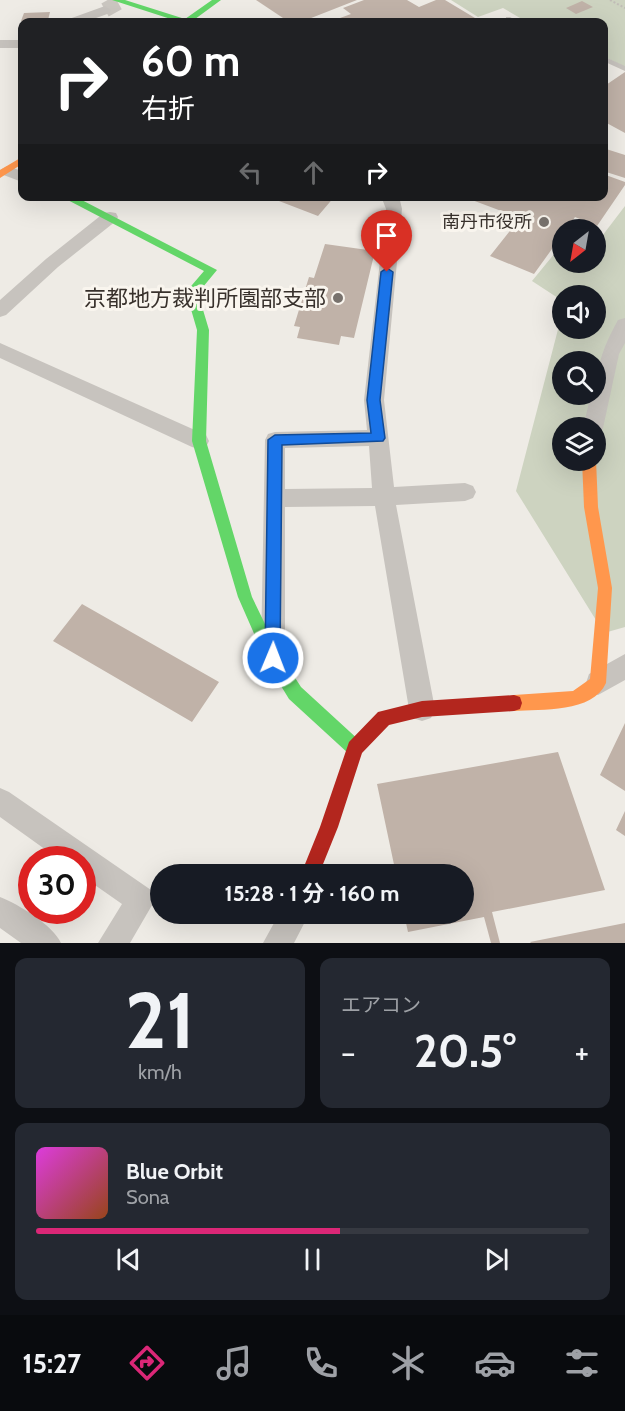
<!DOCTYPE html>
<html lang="ja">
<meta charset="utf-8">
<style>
body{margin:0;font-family:Cabin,"Noto Sans JP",sans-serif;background:#242831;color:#f1f3f6;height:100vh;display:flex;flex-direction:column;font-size:22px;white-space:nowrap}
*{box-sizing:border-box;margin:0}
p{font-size:20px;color:#9ea1a6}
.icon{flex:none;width:33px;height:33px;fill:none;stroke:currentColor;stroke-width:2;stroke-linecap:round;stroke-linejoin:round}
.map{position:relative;height:943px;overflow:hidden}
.drawer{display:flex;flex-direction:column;gap:15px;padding:15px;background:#0d0f14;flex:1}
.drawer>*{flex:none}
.hud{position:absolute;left:18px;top:18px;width:590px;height:183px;border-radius:12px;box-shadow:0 6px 24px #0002;background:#202124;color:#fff;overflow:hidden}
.needle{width:39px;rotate:211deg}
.tools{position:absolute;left:552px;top:219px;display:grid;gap:12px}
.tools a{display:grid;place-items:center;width:54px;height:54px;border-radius:50%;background:#171b24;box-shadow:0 6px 24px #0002;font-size:30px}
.speed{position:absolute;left:18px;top:846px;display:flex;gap:12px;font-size:30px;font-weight:700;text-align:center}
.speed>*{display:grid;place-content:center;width:78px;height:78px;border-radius:50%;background:#171b24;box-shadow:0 6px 24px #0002;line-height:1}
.speed .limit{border:9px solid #d22;background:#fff;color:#111}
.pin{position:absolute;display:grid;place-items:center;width:51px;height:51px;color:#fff;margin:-62px -26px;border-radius:50% 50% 50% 0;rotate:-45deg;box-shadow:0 0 6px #0007}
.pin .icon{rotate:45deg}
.me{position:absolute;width:66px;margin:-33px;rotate:1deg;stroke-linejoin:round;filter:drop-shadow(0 0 4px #0008)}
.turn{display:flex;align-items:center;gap:21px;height:126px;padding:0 24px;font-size:27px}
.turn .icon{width:78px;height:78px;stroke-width:2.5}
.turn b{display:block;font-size:42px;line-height:51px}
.lanes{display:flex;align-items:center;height:57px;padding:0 24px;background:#0003;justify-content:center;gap:30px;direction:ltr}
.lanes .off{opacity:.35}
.big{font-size:45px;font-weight:700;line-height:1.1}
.drawer .card{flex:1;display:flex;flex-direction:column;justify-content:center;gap:9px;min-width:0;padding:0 21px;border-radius:12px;background:#242831}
.drawer .dial{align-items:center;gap:0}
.dial b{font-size:78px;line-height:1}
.song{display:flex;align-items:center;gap:18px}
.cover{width:72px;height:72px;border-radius:9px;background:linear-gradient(135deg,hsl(300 70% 55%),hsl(20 70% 35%))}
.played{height:6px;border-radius:3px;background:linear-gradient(90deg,#db2777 55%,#363941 55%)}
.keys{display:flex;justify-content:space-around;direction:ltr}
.heat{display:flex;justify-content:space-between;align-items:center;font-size:33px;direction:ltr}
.drawer .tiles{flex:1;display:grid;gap:15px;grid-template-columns:1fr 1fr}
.card:last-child{grid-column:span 2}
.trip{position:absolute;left:150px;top:864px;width:324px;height:60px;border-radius:30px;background:#171b24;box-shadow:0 6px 24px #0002;font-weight:700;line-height:60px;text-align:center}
.tabs{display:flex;height:96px;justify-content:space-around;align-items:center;background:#090b0e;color:#9ea1a6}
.tabs .icon{width:42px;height:42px}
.tabs .on{color:#db2777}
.tabs b{font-size:27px;color:#f1f3f6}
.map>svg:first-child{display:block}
.green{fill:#cdd3c0;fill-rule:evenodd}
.building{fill:#c0b2a8}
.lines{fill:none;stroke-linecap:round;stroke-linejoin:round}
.street-tunnel{stroke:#cac6c0;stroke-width:15;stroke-dasharray:15 8;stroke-linecap:butt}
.path{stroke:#c0bcb6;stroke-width:2;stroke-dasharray:2 2;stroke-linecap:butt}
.lane{fill:#c7c3be;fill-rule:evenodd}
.street{fill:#c7c3be;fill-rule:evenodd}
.fast{fill:#63d668;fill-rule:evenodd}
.slow{fill:#ff974d;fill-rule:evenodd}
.jam{fill:#b3261e;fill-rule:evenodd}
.route{fill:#1a73e8;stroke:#114b97;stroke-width:1.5}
.poi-dot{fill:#78726d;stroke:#f9f5ee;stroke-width:2}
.labels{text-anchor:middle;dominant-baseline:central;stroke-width:6;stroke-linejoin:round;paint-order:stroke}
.far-poi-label{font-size:18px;fill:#38312c;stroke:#f9f5ee;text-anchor:end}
.poi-label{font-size:22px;fill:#38312c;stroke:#f9f5ee;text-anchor:end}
</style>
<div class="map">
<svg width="625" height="943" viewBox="0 0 625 943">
<rect width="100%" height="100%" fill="#eeebe5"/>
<!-- green -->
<path class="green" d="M451,0H625V67L603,56V22H527L503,8L478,17Z
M625,206V627L604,633L516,491L562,314V328H596V296H562V314L558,298L532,281L555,253L562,255V262H596V244ZM562,362H596V394H562ZM562,428H596V460H562Z"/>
<!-- building -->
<path class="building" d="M256,0H357L301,22H289Z
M364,0H407L419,7L436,0H445L480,21L329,22L351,14L343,8Z
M582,1L593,7L576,14L566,8Z
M50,12L48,20L21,21L24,13Z
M625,72V133L603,121V87Z
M603,148L625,155V178L603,171Z
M603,174L625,182V185L597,226L575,217L566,230H562V235L534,274L490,256L520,218L464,197L603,196Z
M266,196H335L318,216Z
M325,244L375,251L354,338L341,336L339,345L297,338L300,327L294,326L309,277L314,278Z
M82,604L219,682L192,722L53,641Z
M625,723V791L600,775Z
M558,752L605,890L492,912L500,943H491L484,917L408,932L404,914H464V874H396L377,784Z
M625,811V836L616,830Z
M625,923V943H531L530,942Z"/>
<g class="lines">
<!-- street-tunnel -->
<path class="street-tunnel" d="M105,10L123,0"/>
<!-- path -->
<path class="path" d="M610,0L625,8"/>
<!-- lane -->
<path class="lane" d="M506,17H510L519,22H512L506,19Z
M603,56L625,66V71L603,61Z"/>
<!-- street -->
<path class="street" d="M105,6L111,10L110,13L85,22H67L69,19Z
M0,40H22V48H0Z
M7,166L22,171V182L1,174L0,170Z
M381,196H399L402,209L384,400L394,487L465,483L473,486L476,492L473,498L465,501L396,505L435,709L431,718L422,721L413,718L409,709L375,506L285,507V651L282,659L273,663L264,659L261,651L265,440L268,434L275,432L367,430L364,400L386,209ZM369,446L372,488L285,489V448Z
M110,212L116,213L118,217L116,221L58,267L6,315L0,317V300L46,259L104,213Z
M625,318V343L619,354L603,428L600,434L596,435V428H583L591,394H596C596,366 604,345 618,320Z
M0,343L206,435L209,441L206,447L199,449L192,447L0,358Z
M625,654V680L598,695L589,692L586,683L589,674Z
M0,788L9,792L151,890L155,900L130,943H98L122,904L82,876V860H60L0,817Z
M0,897C18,904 53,925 61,943H21L0,928Z
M279,914H309L294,943H263Z"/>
<!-- fast -->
<path class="fast" d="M112,0H125L185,19L212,0H221L191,22H180Z
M60,196H74L217,270L198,293L209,330L206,441L252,597L279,653L301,687L361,742L363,748L361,754L355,756L349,754L289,699L267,663L238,597L192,441L197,330L186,292L204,271Z"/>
<!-- slow -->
<path class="slow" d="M22,157V164L0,178V170Z
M582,460H596L598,507L612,588L606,683C593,713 541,709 514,711L508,709L506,703L508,697L514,695L573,691L590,679L598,588L584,507Z"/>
<!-- jam -->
<path class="jam" d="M514,695L520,697L522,703L520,709L514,711L422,717L389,725L362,753L338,827L319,874H301L320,827L349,742L378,712L422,701Z"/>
</g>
<!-- route -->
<path class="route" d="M387,268L393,272L380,400L385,438L383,441L282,445L280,658L278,663L273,665L267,663L265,658L268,440L275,435L371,433L367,400L381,272Z"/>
<!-- markers -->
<g class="poi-dot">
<circle cx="544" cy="222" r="6"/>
<circle cx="338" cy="298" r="6"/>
</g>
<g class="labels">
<!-- far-poi labels -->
<g class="far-poi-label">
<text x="532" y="222">南丹市役所</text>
</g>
<!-- poi labels -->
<g class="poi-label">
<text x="326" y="298">京都地方裁判所園部支部</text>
</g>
</g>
</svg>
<div class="tools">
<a><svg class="needle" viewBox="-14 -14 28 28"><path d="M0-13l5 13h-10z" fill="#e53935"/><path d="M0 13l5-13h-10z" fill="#9ea1a6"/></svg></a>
<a><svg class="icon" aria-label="sound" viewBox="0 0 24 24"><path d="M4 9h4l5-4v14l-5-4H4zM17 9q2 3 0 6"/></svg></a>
<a><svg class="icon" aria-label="search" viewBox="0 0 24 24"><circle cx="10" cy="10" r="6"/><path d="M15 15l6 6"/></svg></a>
<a><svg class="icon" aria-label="layers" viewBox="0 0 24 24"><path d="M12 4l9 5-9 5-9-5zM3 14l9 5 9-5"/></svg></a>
</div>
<div class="speed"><div class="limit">30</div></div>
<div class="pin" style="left:387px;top:272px;background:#d93025"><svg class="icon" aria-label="arrive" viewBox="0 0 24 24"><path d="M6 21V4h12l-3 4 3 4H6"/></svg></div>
<svg class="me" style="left:273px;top:658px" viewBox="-20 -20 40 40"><circle r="17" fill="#1a73e8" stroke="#fff" stroke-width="3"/><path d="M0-11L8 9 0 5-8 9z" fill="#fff"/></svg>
<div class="trip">15:28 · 1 分 · 160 m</div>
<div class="hud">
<div class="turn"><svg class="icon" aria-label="right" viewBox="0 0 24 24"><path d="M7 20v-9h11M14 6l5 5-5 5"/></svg><div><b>60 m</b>右折</div></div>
<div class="lanes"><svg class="icon off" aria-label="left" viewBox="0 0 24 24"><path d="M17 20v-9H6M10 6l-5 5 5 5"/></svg><svg class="icon off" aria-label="ahead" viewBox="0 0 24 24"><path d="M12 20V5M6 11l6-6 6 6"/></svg><svg class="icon" aria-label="right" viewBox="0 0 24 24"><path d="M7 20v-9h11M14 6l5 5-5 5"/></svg></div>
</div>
</div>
<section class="drawer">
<div class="tiles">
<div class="card dial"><b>21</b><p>km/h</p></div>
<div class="card"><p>エアコン</p>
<div class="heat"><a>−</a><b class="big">20.5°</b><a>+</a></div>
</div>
<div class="card">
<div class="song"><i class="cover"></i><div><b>Blue Orbit</b><p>Sona</p></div></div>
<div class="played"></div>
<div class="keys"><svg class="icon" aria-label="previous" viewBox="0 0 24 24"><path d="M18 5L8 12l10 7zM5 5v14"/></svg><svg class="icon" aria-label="pause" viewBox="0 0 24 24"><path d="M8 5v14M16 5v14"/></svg><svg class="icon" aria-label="next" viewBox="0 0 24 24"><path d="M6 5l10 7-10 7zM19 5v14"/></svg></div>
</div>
</div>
</section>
<nav class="tabs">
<b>15:27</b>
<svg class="icon on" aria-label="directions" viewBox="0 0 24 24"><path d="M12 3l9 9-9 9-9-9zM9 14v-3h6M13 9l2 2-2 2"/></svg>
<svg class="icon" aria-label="music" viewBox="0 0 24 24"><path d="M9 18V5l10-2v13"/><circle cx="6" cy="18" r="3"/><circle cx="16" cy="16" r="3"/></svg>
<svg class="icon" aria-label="phone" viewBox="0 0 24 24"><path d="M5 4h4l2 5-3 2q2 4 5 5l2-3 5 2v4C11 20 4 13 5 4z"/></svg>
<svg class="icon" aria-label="climate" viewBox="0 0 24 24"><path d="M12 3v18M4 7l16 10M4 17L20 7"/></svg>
<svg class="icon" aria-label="car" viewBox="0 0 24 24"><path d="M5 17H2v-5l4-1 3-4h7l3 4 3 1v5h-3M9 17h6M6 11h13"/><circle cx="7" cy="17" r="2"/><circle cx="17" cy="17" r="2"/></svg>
<svg class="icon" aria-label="filters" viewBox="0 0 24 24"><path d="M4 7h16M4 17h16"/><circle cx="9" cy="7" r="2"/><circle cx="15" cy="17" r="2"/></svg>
</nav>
